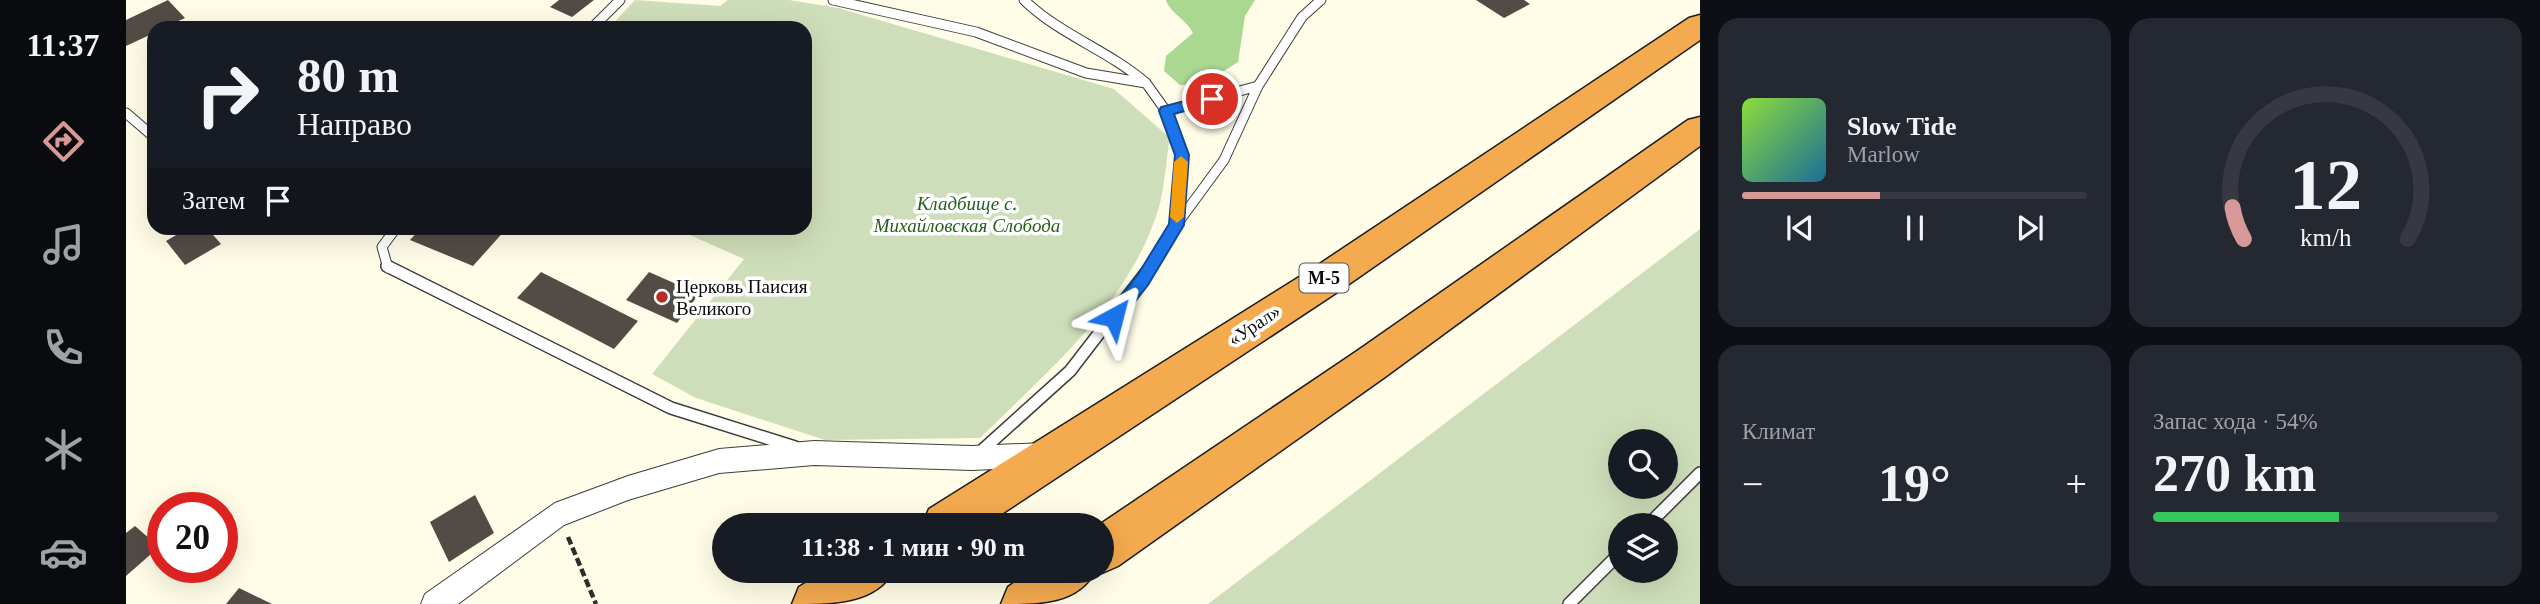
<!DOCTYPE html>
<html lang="ru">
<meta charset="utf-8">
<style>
body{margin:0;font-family:Georgia,serif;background:#242831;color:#f1f3f6;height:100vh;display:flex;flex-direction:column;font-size:26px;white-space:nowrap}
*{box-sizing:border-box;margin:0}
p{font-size:23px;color:#9ea1a6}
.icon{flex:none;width:38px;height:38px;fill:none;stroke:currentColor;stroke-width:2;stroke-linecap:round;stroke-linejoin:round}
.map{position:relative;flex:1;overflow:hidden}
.panel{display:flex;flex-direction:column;gap:18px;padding:18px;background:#0d0f14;width:840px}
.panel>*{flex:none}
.top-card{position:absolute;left:21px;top:21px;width:665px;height:214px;border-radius:21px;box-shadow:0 7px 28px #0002;background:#171b24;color:#f1f3f6;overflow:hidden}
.tools{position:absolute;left:1482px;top:429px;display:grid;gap:14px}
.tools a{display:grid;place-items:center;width:70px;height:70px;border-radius:50%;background:#171b24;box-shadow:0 7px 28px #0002;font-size:35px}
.speed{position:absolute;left:21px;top:492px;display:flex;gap:14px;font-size:35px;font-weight:700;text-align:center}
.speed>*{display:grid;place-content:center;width:91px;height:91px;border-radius:50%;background:#171b24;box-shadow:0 7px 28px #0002;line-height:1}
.speed .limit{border:10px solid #d22;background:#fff;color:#111}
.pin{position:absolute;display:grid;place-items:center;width:60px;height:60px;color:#fff;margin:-30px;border:4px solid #fff;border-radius:50%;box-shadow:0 2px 7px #0007}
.me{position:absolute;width:77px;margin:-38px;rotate:38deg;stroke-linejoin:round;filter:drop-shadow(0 0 5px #0008)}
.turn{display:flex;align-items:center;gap:24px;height:147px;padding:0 35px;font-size:32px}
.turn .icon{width:91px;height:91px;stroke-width:2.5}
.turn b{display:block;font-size:49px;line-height:60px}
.then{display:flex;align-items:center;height:66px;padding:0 35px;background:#0003;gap:14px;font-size:26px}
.big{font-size:52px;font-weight:600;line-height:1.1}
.panel .tile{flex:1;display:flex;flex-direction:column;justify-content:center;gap:10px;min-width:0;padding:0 24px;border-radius:21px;background:#242831}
.panel .dial{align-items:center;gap:0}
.dial svg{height:182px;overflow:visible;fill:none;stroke:#363941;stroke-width:7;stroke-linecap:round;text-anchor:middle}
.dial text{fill:#f1f3f6;stroke:none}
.song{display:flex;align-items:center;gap:21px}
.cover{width:84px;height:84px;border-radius:10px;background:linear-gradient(135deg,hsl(90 70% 55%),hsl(200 70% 35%))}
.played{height:7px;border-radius:4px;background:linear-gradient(90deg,#d79997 40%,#363941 40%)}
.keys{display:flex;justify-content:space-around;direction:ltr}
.heat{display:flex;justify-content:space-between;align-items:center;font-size:38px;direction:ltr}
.charge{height:10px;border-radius:5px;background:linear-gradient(90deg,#34c759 54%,#363941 0)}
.panel .tiles{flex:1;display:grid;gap:18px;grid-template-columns:repeat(2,1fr)}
.trip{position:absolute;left:586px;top:513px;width:402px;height:70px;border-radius:35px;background:#171b24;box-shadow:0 7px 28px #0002;font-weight:600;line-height:70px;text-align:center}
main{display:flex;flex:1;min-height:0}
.tabs{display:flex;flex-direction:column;width:126px;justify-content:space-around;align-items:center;background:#090b0e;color:#9ea1a6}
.tabs .icon{width:49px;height:49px}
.tabs .selected{color:#d79997}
.tabs b{font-size:32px;color:#f1f3f6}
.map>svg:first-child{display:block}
.forest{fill:#aad891}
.cemetery{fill:#cfdeba;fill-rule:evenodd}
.building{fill:#524c46}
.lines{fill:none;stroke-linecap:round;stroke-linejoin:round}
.lane-far1-casing{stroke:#3d3d3d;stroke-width:11}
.lane-casing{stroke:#3d3d3d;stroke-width:14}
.street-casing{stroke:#3d3d3d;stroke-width:2}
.highway-casing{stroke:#1b1b1b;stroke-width:3}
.path{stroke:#2c2c2c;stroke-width:4.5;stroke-dasharray:8 3.5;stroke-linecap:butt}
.lane-far1{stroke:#fff;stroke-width:9}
.lane{stroke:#fff;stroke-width:11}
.street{fill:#fff;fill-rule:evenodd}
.highway{fill:#f4aa4f;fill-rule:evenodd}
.route{fill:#1a73e8;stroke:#114b97;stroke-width:2}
.slow{fill:#f59e0b}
.poi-dot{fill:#b82b23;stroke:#fff;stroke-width:2.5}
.labels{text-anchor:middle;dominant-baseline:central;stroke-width:7;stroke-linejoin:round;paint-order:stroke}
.shield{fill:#fff;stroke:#545454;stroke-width:2}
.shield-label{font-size:18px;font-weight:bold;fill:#0a0a0a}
.park-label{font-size:19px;font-style:italic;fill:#23601c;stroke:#fff}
.poi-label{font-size:19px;fill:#0a0a0a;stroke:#fff;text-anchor:start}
.street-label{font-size:19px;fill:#0a0a0a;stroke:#fff}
</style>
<main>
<nav class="tabs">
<b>11:37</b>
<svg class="icon selected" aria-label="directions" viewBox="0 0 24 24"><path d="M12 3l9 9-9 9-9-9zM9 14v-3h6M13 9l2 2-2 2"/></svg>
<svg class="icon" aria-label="music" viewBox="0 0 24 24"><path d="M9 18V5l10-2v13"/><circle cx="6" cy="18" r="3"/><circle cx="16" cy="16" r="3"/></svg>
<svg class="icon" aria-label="phone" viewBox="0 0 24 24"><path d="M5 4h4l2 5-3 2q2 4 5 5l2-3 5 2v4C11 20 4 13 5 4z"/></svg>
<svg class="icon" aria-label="climate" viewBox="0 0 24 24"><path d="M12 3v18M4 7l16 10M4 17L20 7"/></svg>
<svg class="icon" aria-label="car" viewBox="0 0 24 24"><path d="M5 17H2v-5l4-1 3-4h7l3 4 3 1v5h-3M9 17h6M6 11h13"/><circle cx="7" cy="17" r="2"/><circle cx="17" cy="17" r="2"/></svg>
</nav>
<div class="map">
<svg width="1574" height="604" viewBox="0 0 1574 604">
<rect width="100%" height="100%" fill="#fffde7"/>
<!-- forest -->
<path class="forest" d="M1040,0H1129L1119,16L1112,62L1078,84L1054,85L1038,71L1040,56L1067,33C1060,19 1043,12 1040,0Z"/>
<!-- cemetery -->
<path class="cemetery" d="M509,0L594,6L602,0H663L712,8L988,89L1044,138C1040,160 1039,185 1033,207C1005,302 923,370 854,438L699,440L570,398L526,374L618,259L548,228H679V28H483Z
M1574,229V604H1082ZM1494,441H1540V486H1494ZM1494,525H1540V570H1494Z"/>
<!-- building -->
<path class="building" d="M42,0L59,18L37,28H28V33L0,46V20Z
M433,0H468L446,17L424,7Z
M1350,0H1398L1404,4L1378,18Z
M62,228H81L95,244L59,265L40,241Z
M295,228H381L347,266L284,240Z
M415,272L512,321L488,349L391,298Z
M523,272L573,294L551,323L500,300Z
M349,495L368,533L323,562L304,522Z
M9,526L33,547L0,576V533Z
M113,588L146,604H100Z"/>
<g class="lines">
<!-- lane-far1 casing -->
<g class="lane-far1-casing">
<path id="lane-far1" d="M707,0L850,32L960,73L1020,83L1040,111L1056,155L1050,225L1024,268
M898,0C934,35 982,50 1020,83
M466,28L494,0
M1040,111L1132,86L1176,17L1195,0
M0,113L28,137
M1051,224L1098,160L1132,86
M262,268L256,247L270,228"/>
</g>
<!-- lane casing -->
<g class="lane-casing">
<path id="lane" d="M261,266L545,408L669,447
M852,454L944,371L1025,266
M1522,525L1574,473
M1443,604L1494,553"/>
</g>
<!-- street casing -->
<g class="street-casing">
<path id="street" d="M688,441L846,446L918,443L927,447L931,455L927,463L918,467L846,470L688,465L593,473L502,500L438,525L332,604H295L299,594L429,503L502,476L593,449Z"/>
</g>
<!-- highway casing -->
<g class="highway-casing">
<path id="highway" d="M1574,15V40L1213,291L859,525H796L803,509L1186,269L1563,18Z
M1574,117V146L1259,377L992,566L976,573L970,570H976V525H973L1231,351L1562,120Z
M701,570H768C750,604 706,604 666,604L673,587Z
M906,570H970C952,604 915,604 875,604L882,587Z"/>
</g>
<!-- path -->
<path class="path" d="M442,537L470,604"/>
<!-- lane-far1 -->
<use href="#lane-far1" class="lane-far1"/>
<!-- lane -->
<use href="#lane" class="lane"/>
<!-- street -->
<use href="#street" class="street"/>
<!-- highway -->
<use href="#highway" class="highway"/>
</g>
<!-- route -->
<path class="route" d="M1086,94L1093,99L1091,102L1048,114L1063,155L1058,225L1022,285L993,322H982V312L1011,276L1043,224L1049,155L1033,111L1035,107Z"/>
<!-- slow -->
<path class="slow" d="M1055,156L1062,162L1058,217L1051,223L1044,217L1048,162Z"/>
<!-- markers -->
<circle class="poi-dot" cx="536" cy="297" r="7"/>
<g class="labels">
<!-- shield labels -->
<rect class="shield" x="1173.5" y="263.5" width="49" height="29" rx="5"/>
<g class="shield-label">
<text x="1198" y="278">М-5</text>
</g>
<!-- park labels -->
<g class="park-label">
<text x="841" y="203">Кладбище с.<tspan x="841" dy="22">Михайловская Слобода</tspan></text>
</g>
<!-- poi labels -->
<g class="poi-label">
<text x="550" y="286">Церковь Паисия<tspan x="550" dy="22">Великого</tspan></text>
</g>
<!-- street labels -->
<g class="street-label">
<text transform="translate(1128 325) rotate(-34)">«Урал»</text>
</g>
</g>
</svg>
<div class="tools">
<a><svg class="icon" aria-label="search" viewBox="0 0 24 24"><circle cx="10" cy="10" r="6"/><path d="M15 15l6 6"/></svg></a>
<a><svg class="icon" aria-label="layers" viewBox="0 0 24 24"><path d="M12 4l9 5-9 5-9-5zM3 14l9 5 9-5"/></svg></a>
</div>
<div class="speed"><div class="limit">20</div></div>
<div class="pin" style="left:1086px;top:99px;background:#d93025"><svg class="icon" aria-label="arrive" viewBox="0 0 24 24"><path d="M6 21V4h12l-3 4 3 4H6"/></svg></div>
<svg class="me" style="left:988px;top:317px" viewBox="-20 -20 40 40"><path d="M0-17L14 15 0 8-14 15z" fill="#1a73e8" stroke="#fff" stroke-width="4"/></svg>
<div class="trip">11:38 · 1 мин · 90 m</div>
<div class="top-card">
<div class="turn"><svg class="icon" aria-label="right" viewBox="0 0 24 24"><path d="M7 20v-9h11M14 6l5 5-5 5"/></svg><div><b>80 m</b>Направо</div></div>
<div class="then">Затем<svg class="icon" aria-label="arrive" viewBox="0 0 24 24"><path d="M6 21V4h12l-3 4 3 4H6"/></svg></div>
</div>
</div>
<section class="panel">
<div class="tiles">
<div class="tile">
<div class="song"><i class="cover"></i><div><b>Slow Tide</b><p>Marlow</p></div></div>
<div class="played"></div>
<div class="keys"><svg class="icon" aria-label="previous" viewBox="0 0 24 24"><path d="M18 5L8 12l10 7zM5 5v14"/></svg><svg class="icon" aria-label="pause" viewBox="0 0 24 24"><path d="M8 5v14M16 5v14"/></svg><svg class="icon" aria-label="next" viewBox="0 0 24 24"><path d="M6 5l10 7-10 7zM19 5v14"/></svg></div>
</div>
<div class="tile dial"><svg viewBox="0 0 100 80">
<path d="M14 69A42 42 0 1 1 86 69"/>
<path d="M14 69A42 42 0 0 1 9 55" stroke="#d79997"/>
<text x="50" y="56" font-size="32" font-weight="700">12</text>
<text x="50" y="72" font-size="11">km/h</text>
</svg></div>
<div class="tile"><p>Климат</p>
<div class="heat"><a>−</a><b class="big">19°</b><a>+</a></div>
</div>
<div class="tile"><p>Запас хода · 54%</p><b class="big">270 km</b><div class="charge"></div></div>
</div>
</section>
</main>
